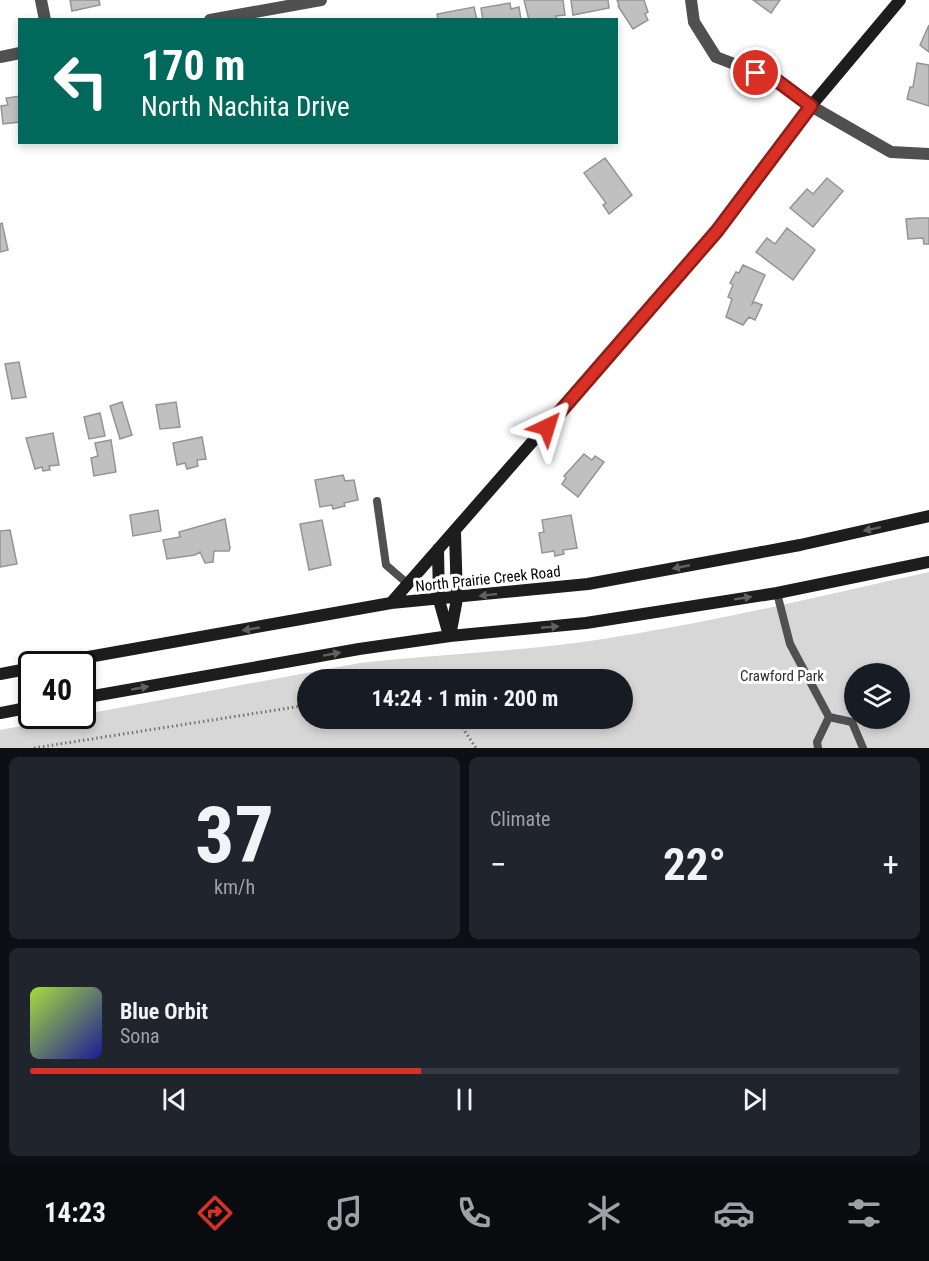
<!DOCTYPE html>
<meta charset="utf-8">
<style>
body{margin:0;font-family:"Roboto Condensed",sans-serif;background:#20242c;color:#f1f3f6;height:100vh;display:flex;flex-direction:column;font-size:22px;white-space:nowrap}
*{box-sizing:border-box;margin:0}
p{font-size:20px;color:#9ea1a6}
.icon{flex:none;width:33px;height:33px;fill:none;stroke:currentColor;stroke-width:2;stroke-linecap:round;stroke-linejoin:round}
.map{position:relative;height:748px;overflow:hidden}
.sheet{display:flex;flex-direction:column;gap:9px;padding:9px;background:#0d0f14;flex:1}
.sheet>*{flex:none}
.guide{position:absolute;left:18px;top:18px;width:600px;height:126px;border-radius:0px;box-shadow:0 3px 9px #0003;background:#00695c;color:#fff;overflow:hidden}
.buttons{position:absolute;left:844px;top:663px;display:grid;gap:12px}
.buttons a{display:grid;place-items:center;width:66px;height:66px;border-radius:50%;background:#171b24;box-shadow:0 3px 9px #0003;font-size:30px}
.speed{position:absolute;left:18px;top:651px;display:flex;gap:12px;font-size:30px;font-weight:700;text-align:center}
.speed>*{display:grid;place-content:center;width:78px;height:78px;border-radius:50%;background:#171b24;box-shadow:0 3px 9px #0003;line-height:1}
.speed .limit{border:3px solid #111;border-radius:9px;background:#fff;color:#111}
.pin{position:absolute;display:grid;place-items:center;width:51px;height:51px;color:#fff;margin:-26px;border:3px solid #fff;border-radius:50%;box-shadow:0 2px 6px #0007}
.me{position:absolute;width:66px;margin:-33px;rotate:41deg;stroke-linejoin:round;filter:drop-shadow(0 0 4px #0008)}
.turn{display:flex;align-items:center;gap:21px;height:126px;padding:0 24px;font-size:27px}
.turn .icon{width:78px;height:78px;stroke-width:2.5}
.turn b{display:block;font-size:42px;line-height:51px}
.big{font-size:45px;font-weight:700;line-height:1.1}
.sheet .tile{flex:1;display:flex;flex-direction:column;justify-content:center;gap:9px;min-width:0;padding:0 21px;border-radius:9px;background:#20242c}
.sheet .dial{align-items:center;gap:0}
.dial b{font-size:78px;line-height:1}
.song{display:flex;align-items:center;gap:18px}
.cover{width:72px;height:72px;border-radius:9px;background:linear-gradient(135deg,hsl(80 70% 55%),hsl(240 70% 35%))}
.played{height:6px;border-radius:3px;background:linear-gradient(90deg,#d93025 45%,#363941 45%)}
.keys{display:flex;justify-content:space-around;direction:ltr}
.heat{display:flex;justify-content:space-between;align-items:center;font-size:33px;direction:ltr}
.sheet .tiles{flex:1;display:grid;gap:9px;grid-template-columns:1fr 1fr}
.tile:last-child{grid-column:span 2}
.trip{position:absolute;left:297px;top:669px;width:336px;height:60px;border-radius:30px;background:#171b24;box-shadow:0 3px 9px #0003;font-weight:700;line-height:60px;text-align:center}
.menu{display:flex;height:96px;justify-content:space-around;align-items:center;background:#090b0e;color:#9ea1a6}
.menu .icon{width:42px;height:42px}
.menu .on{color:#d93025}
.menu b{font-size:27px;color:#f1f3f6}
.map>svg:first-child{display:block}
.green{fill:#d7d7d7;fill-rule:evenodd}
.building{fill:#c0c0c0;stroke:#949494;stroke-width:1.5}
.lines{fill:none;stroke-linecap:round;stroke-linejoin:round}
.path{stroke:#727272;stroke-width:3;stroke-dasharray:1.5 3;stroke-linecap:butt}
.lane{stroke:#505050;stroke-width:8}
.street{stroke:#505050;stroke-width:12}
.secondary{stroke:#1d1d1d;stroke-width:12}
.oneway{fill:#616161}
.route-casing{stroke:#8d1f18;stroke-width:15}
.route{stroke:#d93025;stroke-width:10}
.labels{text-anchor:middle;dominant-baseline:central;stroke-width:6;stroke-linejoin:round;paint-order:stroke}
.street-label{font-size:15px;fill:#000;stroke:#fff}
.park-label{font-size:15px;fill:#2e2e2e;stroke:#fff}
</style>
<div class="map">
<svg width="929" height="748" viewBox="0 0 929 748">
<rect width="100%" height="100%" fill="#fff"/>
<!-- green -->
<path class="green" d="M929,572V748H0V730L360,663C436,654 514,652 590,641C704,624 817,597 929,572ZM855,674H900V718H855ZM308,680H622V718H308Z"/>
<!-- building -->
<path class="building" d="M70,0H99L100,5L72,11Z
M524,0H563L565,15L556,16L557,20H529Z
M571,0H608L609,8L573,15Z
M617,0H644L648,12L645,14L648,20L633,29L618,6L619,5Z
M753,0H780L771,13Z
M510,3L511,9L519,7L521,20H483L481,8Z
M474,7L477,20H438L437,14Z
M929,25V52L920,45Z
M917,63L929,65V106L907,99L910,87H913Z
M20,96V122L3,124L1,106L8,105L6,98Z
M605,158L632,195L609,214L603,205L606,203L584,173Z
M827,178L843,191L813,227L790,208L807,189L813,194Z
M919,218H929V244H924L923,238L908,239L906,219Z
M2,223L8,250L0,252V224Z
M787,228L815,250L793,280L756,252L767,238L775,244Z
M743,265L765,275L752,304L755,302L762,305L755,320L749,317L743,325L726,317L732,299L728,297L733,285L730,283L736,272L739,273Z
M19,362L26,397L12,399L5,364Z
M122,402L132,435L120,439L110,406Z
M176,402L180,427L160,429L156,405Z
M100,413L105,436L89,439L84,417Z
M53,433L59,465L49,466L50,470L43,471L42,467L35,469L26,438Z
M202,437L206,459L197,460L198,466L187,469L185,463L177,465L173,443Z
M111,440L116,472L94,476L91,458L98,456L95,443Z
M584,454L592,460L595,456L604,462L578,497L562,484L566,478L564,476Z
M343,475L345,481L354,480L358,500L344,503L345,506L333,509L332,505L320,507L315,480Z
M158,510L161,531L133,536L130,515Z
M571,515L577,548L563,550L564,554L555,556L554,551L542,553L539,533L544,532L542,520Z
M225,519L230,548L229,551H214L213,562L205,563L200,552L195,555L167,559L163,540L180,537L179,532Z
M322,520L331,565L309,570L300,524Z
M10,530L17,564L0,567V531Z"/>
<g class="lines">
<!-- path -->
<path class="path" d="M453,718L462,727L476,748
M34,748L308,705"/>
<!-- lane -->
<path class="lane" d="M377,501L386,565L408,584
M777,593L790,644L829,717L852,722L863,748
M818,748L817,742L829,717"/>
<!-- street -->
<path class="street" d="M41,0L45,20
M691,0L694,22L716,57L776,80L811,106L891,152L929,154
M210,20L321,0
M0,57L20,53"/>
<!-- secondary -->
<path class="secondary" d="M438,549L439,600L448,632
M391,603L717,231L811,106L900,0
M450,636L457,599L455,533
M49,664L391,603L588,584L800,545L929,516
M0,674L32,668
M82,698L359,649L450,636L586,623L777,593L929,562
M0,713L32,707"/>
</g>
<!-- one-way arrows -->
<defs><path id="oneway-solid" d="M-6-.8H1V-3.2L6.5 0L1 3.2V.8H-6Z" transform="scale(1.5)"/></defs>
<g class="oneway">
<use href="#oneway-solid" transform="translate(872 529) rotate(168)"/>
<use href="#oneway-solid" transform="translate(681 567) rotate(169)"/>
<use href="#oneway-solid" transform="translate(488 595) rotate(174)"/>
<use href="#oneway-solid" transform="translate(743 598) rotate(-9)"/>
<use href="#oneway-solid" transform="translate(550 627) rotate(-5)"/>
<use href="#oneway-solid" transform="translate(251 629) rotate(170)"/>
<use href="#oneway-solid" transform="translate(332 654) rotate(-10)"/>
<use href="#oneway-solid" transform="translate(140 688) rotate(-10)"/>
</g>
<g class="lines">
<!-- route casing -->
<g class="route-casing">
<path id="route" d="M547,427L717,231L811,106L776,80L756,73"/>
</g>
<!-- route -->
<use href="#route" class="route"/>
</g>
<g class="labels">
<!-- street labels -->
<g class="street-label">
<text transform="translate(488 579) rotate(-6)">North Prairie Creek Road</text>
</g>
<!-- park labels -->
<g class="park-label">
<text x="782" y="676">Crawford Park</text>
</g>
</g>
</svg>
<div class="buttons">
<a><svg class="icon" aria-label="layers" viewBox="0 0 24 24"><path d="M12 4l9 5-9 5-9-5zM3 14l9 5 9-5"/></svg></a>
</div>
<div class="speed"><div class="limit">40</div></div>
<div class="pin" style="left:756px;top:73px;background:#d93025"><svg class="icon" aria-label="arrive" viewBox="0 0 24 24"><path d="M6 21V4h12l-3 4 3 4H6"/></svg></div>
<svg class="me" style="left:547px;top:427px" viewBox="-20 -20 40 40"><path d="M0-17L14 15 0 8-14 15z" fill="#d93025" stroke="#fff" stroke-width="4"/></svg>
<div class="trip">14:24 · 1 min · 200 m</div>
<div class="guide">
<div class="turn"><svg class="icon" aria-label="left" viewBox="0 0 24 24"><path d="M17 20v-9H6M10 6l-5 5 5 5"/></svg><div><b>170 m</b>North Nachita Drive</div></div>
</div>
</div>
<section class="sheet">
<div class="tiles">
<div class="tile dial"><b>37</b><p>km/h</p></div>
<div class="tile"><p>Climate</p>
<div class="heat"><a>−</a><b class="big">22°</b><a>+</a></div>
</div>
<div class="tile">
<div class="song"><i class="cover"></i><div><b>Blue Orbit</b><p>Sona</p></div></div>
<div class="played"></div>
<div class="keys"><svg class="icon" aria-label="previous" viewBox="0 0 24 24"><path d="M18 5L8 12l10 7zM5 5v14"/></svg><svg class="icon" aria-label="pause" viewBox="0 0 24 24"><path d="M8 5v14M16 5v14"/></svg><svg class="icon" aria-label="next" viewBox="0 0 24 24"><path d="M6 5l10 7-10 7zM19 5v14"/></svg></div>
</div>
</div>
</section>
<nav class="menu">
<b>14:23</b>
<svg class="icon on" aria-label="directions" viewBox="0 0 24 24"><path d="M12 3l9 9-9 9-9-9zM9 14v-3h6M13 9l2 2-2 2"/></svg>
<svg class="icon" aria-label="music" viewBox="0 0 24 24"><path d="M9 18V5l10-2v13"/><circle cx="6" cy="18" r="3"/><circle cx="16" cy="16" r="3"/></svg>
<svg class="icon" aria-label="phone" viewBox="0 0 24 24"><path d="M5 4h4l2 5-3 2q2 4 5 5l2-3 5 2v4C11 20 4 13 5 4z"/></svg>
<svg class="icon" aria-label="climate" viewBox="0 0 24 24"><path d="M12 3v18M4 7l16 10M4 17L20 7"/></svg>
<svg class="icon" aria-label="car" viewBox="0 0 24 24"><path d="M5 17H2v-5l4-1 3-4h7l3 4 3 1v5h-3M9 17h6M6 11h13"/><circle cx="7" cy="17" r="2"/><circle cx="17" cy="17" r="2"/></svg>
<svg class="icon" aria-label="filters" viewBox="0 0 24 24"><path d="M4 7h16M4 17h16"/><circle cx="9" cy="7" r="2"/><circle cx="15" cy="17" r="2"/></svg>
</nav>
